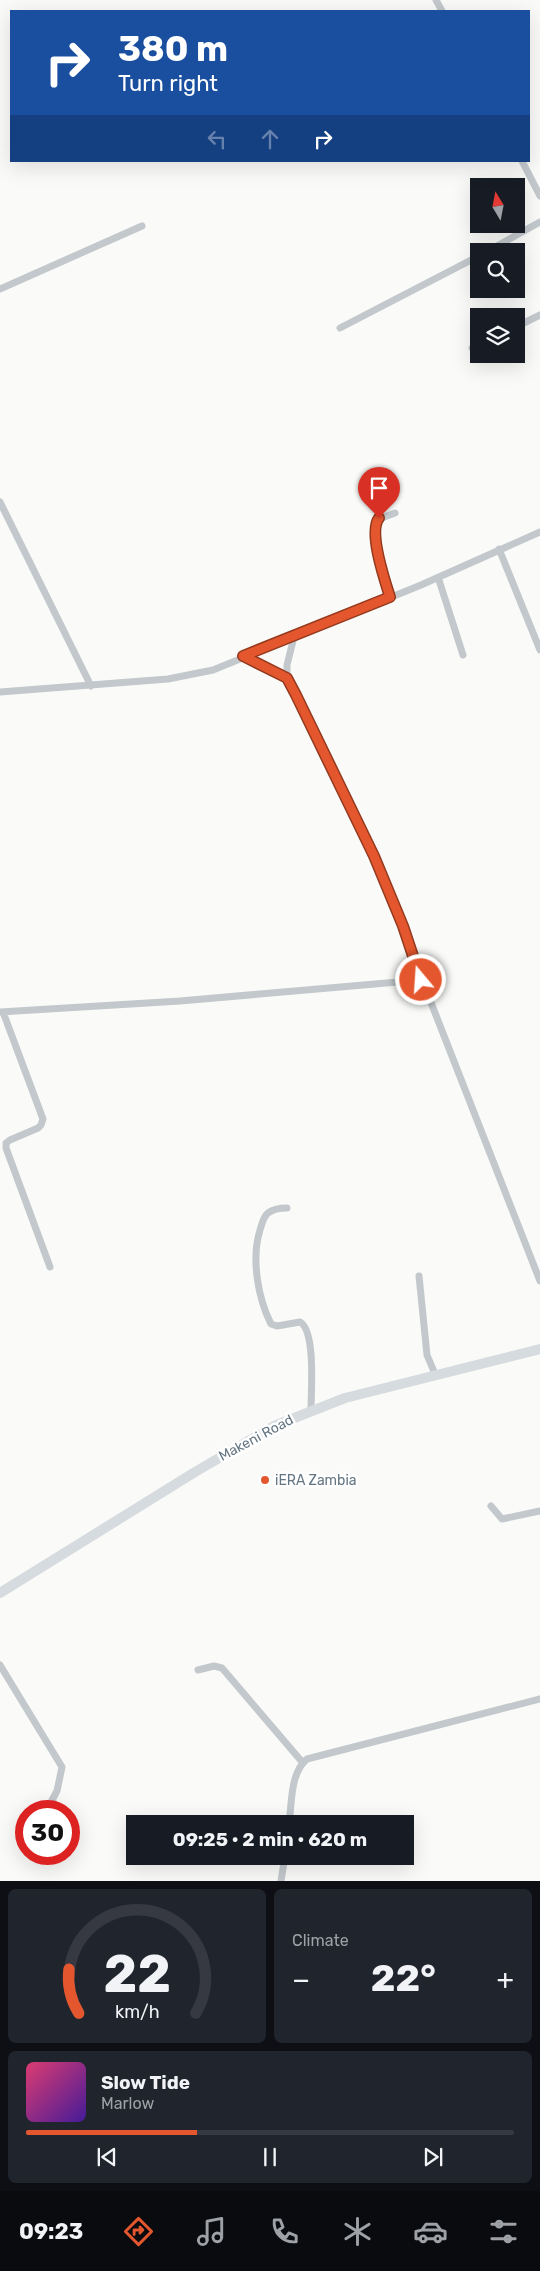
<!DOCTYPE html>
<meta charset="utf-8">
<style>
body{margin:0;font-family:Rubik,sans-serif;background:#20242c;color:#f1f3f6;height:100vh;display:flex;flex-direction:column;font-size:19px;white-space:nowrap}
*{box-sizing:border-box;margin:0}
p{font-size:16px;color:#9ea1a6}
.icon{flex:none;width:28px;height:28px;fill:none;stroke:currentColor;stroke-width:2;stroke-linecap:round;stroke-linejoin:round}
.map{position:relative;height:1881px;overflow:hidden}
.side{display:flex;flex-direction:column;gap:8px;padding:8px;background:#0d0f14;flex:1}
.side>*{flex:none}
.hud{position:absolute;left:10px;top:10px;width:520px;height:152px;border-radius:0px;box-shadow:0 5px 20px #0002;background:#1a4fa0;color:#fff;overflow:hidden}
.needle{width:32px;rotate:350deg}
.fabs{position:absolute;left:470px;top:178px;display:grid;gap:10px}
.fabs a{display:grid;place-items:center;width:55px;height:55px;border-radius:0px;background:#171b24;box-shadow:0 5px 20px #0002;font-size:25px}
.speed{position:absolute;left:15px;top:1800px;display:flex;gap:10px;font-size:25px;font-weight:700;text-align:center}
.speed>*{display:grid;place-content:center;width:65px;height:65px;border-radius:50%;background:#171b24;box-shadow:0 5px 20px #0002;line-height:1}
.speed .limit{border:8px solid #d22;background:#fff;color:#111}
.pin{position:absolute;display:grid;place-items:center;width:42px;height:42px;color:#fff;margin:-51px -21px;border-radius:50% 50% 50% 0;rotate:-45deg;box-shadow:0 0 5px #0007}
.pin .icon{rotate:45deg}
.me{position:absolute;width:55px;margin:-28px;rotate:342deg;stroke-linejoin:round;filter:drop-shadow(0 0 4px #0008)}
.turn{display:flex;align-items:center;gap:18px;height:105px;padding:0 25px;font-size:22px}
.turn .icon{width:65px;height:65px;stroke-width:2.5}
.turn b{display:block;font-size:35px;line-height:42px}
.lanes{display:flex;align-items:center;height:48px;padding:0 25px;background:#0003;justify-content:center;gap:25px;direction:ltr}
.lanes .off{opacity:.35}
.big{font-size:38px;font-weight:700;line-height:1.1}
.side .tile{flex:1;display:flex;flex-direction:column;justify-content:center;gap:8px;min-width:0;padding:0 18px;border-radius:8px;background:#20242c}
.side .dial{align-items:center;gap:0}
.dial svg{height:130px;overflow:visible;fill:none;stroke:#363941;stroke-width:7;stroke-linecap:round;text-anchor:middle}
.dial text{fill:#f1f3f6;stroke:none}
.song{display:flex;align-items:center;gap:15px}
.cover{width:60px;height:60px;border-radius:8px;background:linear-gradient(135deg,hsl(340 70% 55%),hsl(260 70% 35%))}
.played{height:5px;border-radius:2px;background:linear-gradient(90deg,#e4572e 35%,#363941 35%)}
.keys{display:flex;justify-content:space-around;direction:ltr}
.heat{display:flex;justify-content:space-between;align-items:center;font-size:28px;direction:ltr}
.side .tiles{flex:1;display:grid;gap:8px;grid-template-columns:1fr 1fr}
.tile:last-child{grid-column:span 2}
.trip{position:absolute;left:126px;top:1815px;width:288px;height:50px;border-radius:0px;background:#171b24;box-shadow:0 5px 20px #0002;font-weight:700;line-height:50px;text-align:center}
.dock{display:flex;height:80px;justify-content:space-around;align-items:center;background:#090b0e;color:#9ea1a6}
.dock .icon{width:35px;height:35px}
.dock .selected{color:#e4572e}
.dock b{font-size:22px;color:#f1f3f6}
.map>svg:first-child{display:block}
.lines{fill:none;stroke-linecap:round;stroke-linejoin:round}
.minor{stroke:#c3c8cc;stroke-width:7}
.secondary{stroke:#d6dbdf;stroke-width:10}
.route-casing{stroke:#94391e;stroke-width:12}
.route{stroke:#e4572e;stroke-width:9}
.poi-dot{fill:#e4572e;stroke:#fff;stroke-width:2}
.labels{text-anchor:middle;dominant-baseline:central;stroke-width:5;stroke-linejoin:round;paint-order:stroke}
.street-label{font-size:14px;fill:#657683;stroke:#fff}
.poi-label{font-size:14px;fill:#657683;stroke:#fff;text-anchor:start}
</style>
<div class="map">
<svg width="540" height="1881" viewBox="0 0 540 1881">
<rect width="100%" height="100%" fill="#fafaf8"/>
<g class="lines">
<!-- minor -->
<path class="minor" d="M436,0L442,11
M522,161L540,196
M488,251L540,222
M0,289L142,226
M516,327L540,315
M340,328L479,256
M472,348L479,345
M0,502L91,686
M499,549L540,650
M438,577L463,655
M390,597C385,582 368,531 379,519L395,513
M294,637L287,665V678L374,857L540,1281
M243,656L287,678
M0,692L168,679L213,670L421,585L540,532
M0,1012L180,1001L421,980
M3,1012L43,1119L41,1125L38,1128L10,1140L6,1143V1148L50,1267
M287,1208C281,1208 273,1209 268,1213C263,1217 262,1224 260,1230C251,1259 258,1298 271,1324L277,1326L300,1322C316,1331 311,1392 311,1410
M419,1276L427,1355L435,1374
M491,1506L502,1519L540,1511
M0,1665L62,1767L57,1791L46,1811
M198,1670L214,1666L222,1668L303,1763
M53,1801L57,1811
M289,1824C292,1803 290,1773 307,1759L540,1699
M281,1881L285,1856"/>
<!-- secondary -->
<path class="secondary" d="M0,1593L195,1472L274,1426L345,1398L540,1349"/>
</g>
<g class="lines">
<!-- route casing -->
<g class="route-casing">
<path id="route" d="M379,518C368,532 385,581 390,597L243,656L287,678L296,695L374,856L403,926L421,980"/>
</g>
<!-- route -->
<use href="#route" class="route"/>
</g>
<!-- markers -->
<circle class="poi-dot" cx="265" cy="1480" r="5"/>
<g class="labels">
<!-- street labels -->
<g class="street-label">
<text transform="translate(256 1438) rotate(-28)">Makeni Road</text>
</g>
<!-- poi labels -->
<g class="poi-label">
<text x="275" y="1480">iERA Zambia</text>
</g>
</g>
</svg>
<div class="fabs">
<a><svg class="needle" viewBox="-14 -14 28 28"><path d="M0-13l5 13h-10z" fill="#e53935"/><path d="M0 13l5-13h-10z" fill="#9ea1a6"/></svg></a>
<a><svg class="icon" aria-label="search" viewBox="0 0 24 24"><circle cx="10" cy="10" r="6"/><path d="M15 15l6 6"/></svg></a>
<a><svg class="icon" aria-label="layers" viewBox="0 0 24 24"><path d="M12 4l9 5-9 5-9-5zM3 14l9 5 9-5"/></svg></a>
</div>
<div class="speed"><div class="limit">30</div></div>
<div class="pin" style="left:379px;top:518px;background:#d93025"><svg class="icon" aria-label="arrive" viewBox="0 0 24 24"><path d="M6 21V4h12l-3 4 3 4H6"/></svg></div>
<svg class="me" style="left:421px;top:980px" viewBox="-20 -20 40 40"><circle r="17" fill="#e4572e" stroke="#fff" stroke-width="3"/><path d="M0-11L8 9 0 5-8 9z" fill="#fff"/></svg>
<div class="trip">09:25 · 2 min · 620 m</div>
<div class="hud">
<div class="turn"><svg class="icon" aria-label="right" viewBox="0 0 24 24"><path d="M7 20v-9h11M14 6l5 5-5 5"/></svg><div><b>380 m</b>Turn right</div></div>
<div class="lanes"><svg class="icon off" aria-label="left" viewBox="0 0 24 24"><path d="M17 20v-9H6M10 6l-5 5 5 5"/></svg><svg class="icon off" aria-label="ahead" viewBox="0 0 24 24"><path d="M12 20V5M6 11l6-6 6 6"/></svg><svg class="icon" aria-label="right" viewBox="0 0 24 24"><path d="M7 20v-9h11M14 6l5 5-5 5"/></svg></div>
</div>
</div>
<section class="side">
<div class="tiles">
<div class="tile dial"><svg viewBox="0 0 100 80">
<path d="M14 69A42 42 0 1 1 86 69"/>
<path d="M14 69A42 42 0 0 1 8 42" stroke="#e4572e"/>
<text x="50" y="56" font-size="32" font-weight="700">22</text>
<text x="50" y="72" font-size="11">km/h</text>
</svg></div>
<div class="tile"><p>Climate</p>
<div class="heat"><a>−</a><b class="big">22°</b><a>+</a></div>
</div>
<div class="tile">
<div class="song"><i class="cover"></i><div><b>Slow Tide</b><p>Marlow</p></div></div>
<div class="played"></div>
<div class="keys"><svg class="icon" aria-label="previous" viewBox="0 0 24 24"><path d="M18 5L8 12l10 7zM5 5v14"/></svg><svg class="icon" aria-label="pause" viewBox="0 0 24 24"><path d="M8 5v14M16 5v14"/></svg><svg class="icon" aria-label="next" viewBox="0 0 24 24"><path d="M6 5l10 7-10 7zM19 5v14"/></svg></div>
</div>
</div>
</section>
<nav class="dock">
<b>09:23</b>
<svg class="icon selected" aria-label="directions" viewBox="0 0 24 24"><path d="M12 3l9 9-9 9-9-9zM9 14v-3h6M13 9l2 2-2 2"/></svg>
<svg class="icon" aria-label="music" viewBox="0 0 24 24"><path d="M9 18V5l10-2v13"/><circle cx="6" cy="18" r="3"/><circle cx="16" cy="16" r="3"/></svg>
<svg class="icon" aria-label="phone" viewBox="0 0 24 24"><path d="M5 4h4l2 5-3 2q2 4 5 5l2-3 5 2v4C11 20 4 13 5 4z"/></svg>
<svg class="icon" aria-label="climate" viewBox="0 0 24 24"><path d="M12 3v18M4 7l16 10M4 17L20 7"/></svg>
<svg class="icon" aria-label="car" viewBox="0 0 24 24"><path d="M5 17H2v-5l4-1 3-4h7l3 4 3 1v5h-3M9 17h6M6 11h13"/><circle cx="7" cy="17" r="2"/><circle cx="17" cy="17" r="2"/></svg>
<svg class="icon" aria-label="filters" viewBox="0 0 24 24"><path d="M4 7h16M4 17h16"/><circle cx="9" cy="7" r="2"/><circle cx="15" cy="17" r="2"/></svg>
</nav>
